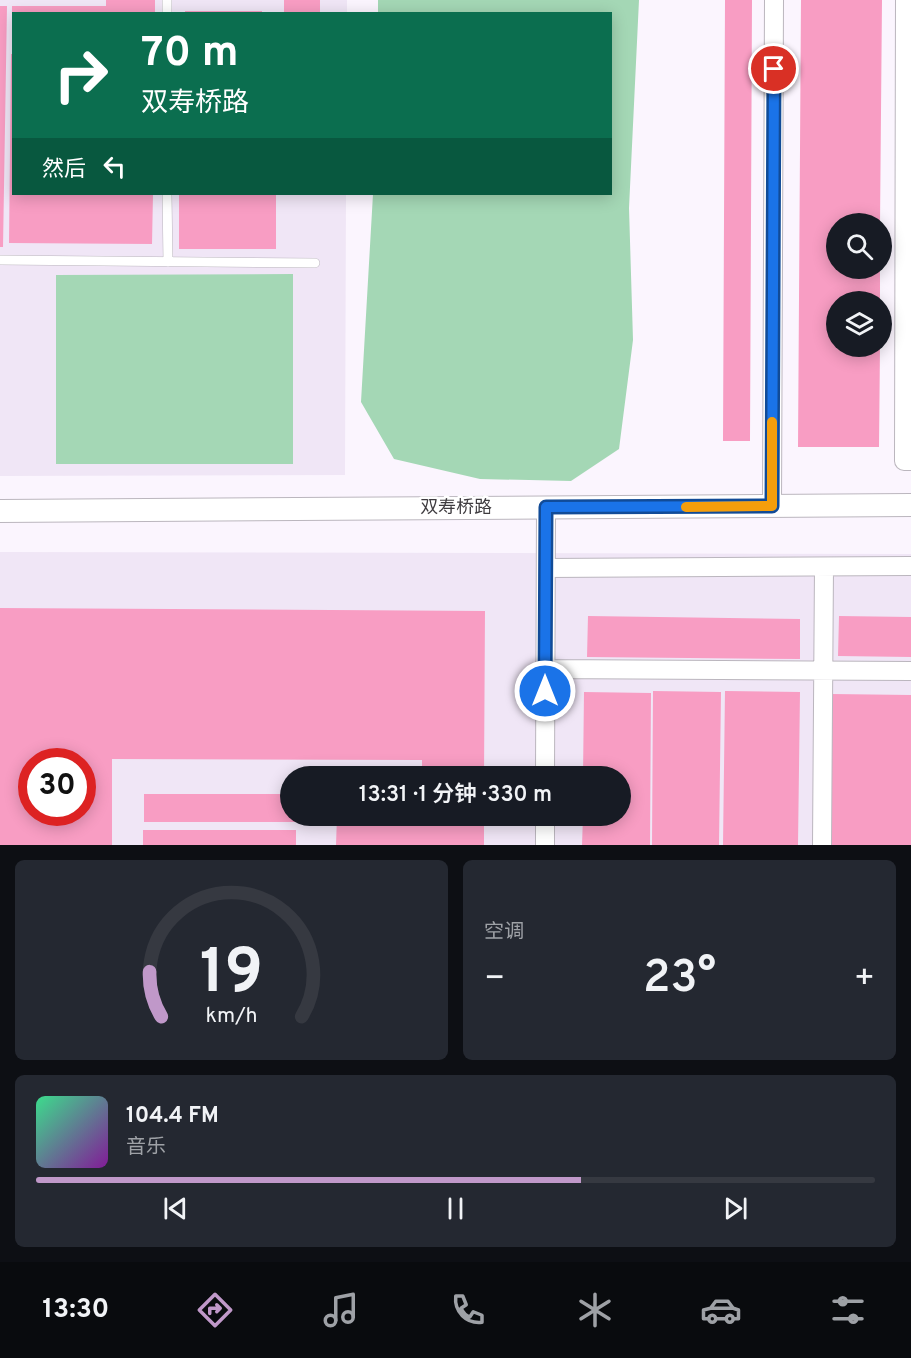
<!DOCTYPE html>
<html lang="zh">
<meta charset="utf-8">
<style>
body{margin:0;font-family:Overpass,"Noto Sans SC",sans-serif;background:#242831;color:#f1f3f6;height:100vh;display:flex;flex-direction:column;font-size:22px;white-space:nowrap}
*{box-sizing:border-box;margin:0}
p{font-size:20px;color:#9ea1a6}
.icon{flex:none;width:33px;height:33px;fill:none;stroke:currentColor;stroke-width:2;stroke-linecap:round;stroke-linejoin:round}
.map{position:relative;height:845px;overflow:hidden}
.drawer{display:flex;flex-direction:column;gap:15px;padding:15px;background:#0d0f14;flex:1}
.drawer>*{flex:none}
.guide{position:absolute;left:12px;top:12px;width:600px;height:183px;border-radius:0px;box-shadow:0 3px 15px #0003;background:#0b6e4f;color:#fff;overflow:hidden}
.tools{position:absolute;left:826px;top:213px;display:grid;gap:12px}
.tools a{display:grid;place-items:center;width:66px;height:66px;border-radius:50%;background:#171b24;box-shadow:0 3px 15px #0003;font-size:30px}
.speed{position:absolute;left:18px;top:748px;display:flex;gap:12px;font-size:30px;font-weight:700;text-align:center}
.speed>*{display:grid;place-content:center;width:78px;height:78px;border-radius:50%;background:#171b24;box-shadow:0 3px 15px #0003;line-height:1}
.speed .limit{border:9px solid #d22;background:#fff;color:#111}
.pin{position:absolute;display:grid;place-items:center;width:51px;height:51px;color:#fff;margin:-26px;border:3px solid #fff;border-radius:50%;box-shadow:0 2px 6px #0007}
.me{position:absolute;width:66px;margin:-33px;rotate:0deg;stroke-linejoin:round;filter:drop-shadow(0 0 4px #0008)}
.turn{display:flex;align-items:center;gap:21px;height:126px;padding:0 30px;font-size:27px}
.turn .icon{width:78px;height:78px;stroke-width:2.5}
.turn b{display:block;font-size:42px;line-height:51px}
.then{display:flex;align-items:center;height:57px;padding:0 30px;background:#0003;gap:12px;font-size:22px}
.big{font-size:45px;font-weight:600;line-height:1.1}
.drawer .tile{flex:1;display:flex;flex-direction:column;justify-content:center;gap:9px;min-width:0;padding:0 21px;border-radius:9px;background:#242831}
.drawer .dial{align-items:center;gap:0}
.dial svg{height:156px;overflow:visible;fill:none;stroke:#363941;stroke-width:7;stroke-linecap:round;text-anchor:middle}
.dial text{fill:#f1f3f6;stroke:none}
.song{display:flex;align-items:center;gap:18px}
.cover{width:72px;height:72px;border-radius:9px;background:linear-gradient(135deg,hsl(150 70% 55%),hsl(290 70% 35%))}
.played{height:6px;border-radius:3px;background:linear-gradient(90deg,#c098c9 65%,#363941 65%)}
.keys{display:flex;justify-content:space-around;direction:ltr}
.heat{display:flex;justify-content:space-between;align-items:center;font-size:33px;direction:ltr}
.drawer .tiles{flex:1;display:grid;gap:15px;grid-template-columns:1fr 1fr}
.tile:last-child{grid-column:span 2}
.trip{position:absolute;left:280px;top:766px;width:351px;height:60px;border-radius:30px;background:#171b24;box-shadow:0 3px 15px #0003;font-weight:600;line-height:60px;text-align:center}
.tabs{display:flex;height:96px;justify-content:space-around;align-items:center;background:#090b0e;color:#9ea1a6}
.tabs .icon{width:42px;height:42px}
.tabs .selected{color:#c098c9}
.tabs b{font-size:27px;color:#f1f3f6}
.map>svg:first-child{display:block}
.built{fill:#f0e6f6;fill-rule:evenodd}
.green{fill:#a4d7b5}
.building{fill:#f89dc3;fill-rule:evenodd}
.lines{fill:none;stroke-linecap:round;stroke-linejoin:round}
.service-casing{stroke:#bbb6be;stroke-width:10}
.minor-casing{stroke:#bbb6be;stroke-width:20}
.tertiary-casing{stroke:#bbb6be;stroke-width:24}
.service{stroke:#fff;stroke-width:9}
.minor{stroke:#fff;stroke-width:18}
.tertiary{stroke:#fff;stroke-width:22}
.route-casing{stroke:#114b97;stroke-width:15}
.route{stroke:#1a73e8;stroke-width:10}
.slow{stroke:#f59e0b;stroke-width:10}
.labels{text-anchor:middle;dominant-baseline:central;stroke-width:5;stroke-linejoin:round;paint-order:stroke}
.street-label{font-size:18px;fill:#3e3b3f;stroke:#fff}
</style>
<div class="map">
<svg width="911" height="845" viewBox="0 0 911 845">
<rect width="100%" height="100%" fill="#fbf5fe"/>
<!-- built -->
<path class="built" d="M0,0H347V14H14V194H346L345,475L0,476Z
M0,552L911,554V845H0ZM32,762H82V813H32ZM291,777H621V816H291Z"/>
<!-- green -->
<path class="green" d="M378,0H639L629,208L633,340L619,449L571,481L480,479L394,459L361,402L373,194H610V14L378,13Z
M293,274V464H56V275Z"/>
<!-- building -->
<path class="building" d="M106,0H155V14H12V6H106Z
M284,0H320V14H284Z
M725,0H752L750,441H723Z
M801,0H882L880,224H837V268H880V302H837V346H880L879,447H798Z
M0,6H7L3,247H0Z
M185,11H262V14H185Z
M11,54H14V194H153L152,244L9,243Z
M179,194H276V249H179Z
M0,608L485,611L484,777H422V760L112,759V845H0ZM32,762H82V813H32Z
M588,616L800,619V659L587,657Z
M839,616L911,617V657L838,656Z
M653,691L721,692L719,845H652Z
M725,691L800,692L798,845H723Z
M584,692L651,693L650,845H582L583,816H621V777H583Z
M832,694L911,695V845H831Z
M144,794H291V816H297V822H144Z
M337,816H484V845H336Z
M143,830H296V845H143Z"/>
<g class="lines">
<!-- service casing -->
<g class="service-casing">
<path id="service" d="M167,0V14
M167,194L168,262
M0,260L315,263"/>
</g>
<!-- minor casing -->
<g class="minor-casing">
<path id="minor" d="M905,0L904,461H911
M772,506L774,0
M546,568L911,566
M546,669L911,671
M545,777L546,507
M545,845V816
M822,845L824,567"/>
</g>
<!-- tertiary casing -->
<g class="tertiary-casing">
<path id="tertiary" d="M0,511L911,505"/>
</g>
<!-- service -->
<use href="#service" class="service"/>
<!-- minor -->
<use href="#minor" class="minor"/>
<!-- tertiary -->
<use href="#tertiary" class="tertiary"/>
</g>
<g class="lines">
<!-- route casing -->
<g class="route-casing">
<path id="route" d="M545,691L546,507L772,506L774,69"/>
</g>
<!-- route -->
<use href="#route" class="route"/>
<!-- slow -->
<path class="slow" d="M686,507L772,506V422"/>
</g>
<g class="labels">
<!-- street labels -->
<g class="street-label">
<text x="456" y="508">双寿桥路</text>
</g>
</g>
</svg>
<div class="tools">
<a><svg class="icon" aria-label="search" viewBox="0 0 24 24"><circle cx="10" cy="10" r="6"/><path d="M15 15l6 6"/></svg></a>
<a><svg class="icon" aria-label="layers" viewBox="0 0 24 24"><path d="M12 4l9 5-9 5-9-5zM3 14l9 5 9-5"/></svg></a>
</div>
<div class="speed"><div class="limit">30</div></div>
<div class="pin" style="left:774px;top:69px;background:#d93025"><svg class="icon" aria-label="arrive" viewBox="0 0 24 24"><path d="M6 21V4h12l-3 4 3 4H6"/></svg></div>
<svg class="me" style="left:545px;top:691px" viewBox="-20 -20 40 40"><circle r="17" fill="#1a73e8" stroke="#fff" stroke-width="3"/><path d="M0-11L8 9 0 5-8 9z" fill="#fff"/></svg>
<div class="trip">13:31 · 1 分钟 · 330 m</div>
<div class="guide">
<div class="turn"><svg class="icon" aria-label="right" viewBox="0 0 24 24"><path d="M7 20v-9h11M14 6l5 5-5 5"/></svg><div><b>70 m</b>双寿桥路</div></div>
<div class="then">然后<svg class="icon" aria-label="left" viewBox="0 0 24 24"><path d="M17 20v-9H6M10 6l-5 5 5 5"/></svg></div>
</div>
</div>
<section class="drawer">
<div class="tiles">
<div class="tile dial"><svg viewBox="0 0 100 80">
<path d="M14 69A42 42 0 1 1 86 69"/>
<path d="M14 69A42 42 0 0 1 8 46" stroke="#c098c9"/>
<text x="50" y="56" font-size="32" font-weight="700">19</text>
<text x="50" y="72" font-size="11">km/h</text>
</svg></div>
<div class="tile"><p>空调</p>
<div class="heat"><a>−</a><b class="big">23°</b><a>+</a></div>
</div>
<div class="tile">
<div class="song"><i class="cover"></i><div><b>104.4 FM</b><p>音乐</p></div></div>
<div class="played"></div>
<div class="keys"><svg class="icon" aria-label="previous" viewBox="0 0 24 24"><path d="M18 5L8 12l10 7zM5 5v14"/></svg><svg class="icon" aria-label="pause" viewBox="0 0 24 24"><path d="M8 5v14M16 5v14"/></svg><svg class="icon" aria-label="next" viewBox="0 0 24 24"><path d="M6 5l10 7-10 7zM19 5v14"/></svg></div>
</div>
</div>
</section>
<nav class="tabs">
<b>13:30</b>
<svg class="icon selected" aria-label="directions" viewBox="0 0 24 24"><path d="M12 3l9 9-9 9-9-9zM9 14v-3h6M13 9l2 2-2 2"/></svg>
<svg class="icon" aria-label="music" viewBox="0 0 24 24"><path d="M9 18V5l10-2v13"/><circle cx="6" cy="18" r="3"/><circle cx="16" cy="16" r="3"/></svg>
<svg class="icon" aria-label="phone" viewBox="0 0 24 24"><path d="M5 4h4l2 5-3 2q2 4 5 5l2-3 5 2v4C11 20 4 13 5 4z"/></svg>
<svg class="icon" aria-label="climate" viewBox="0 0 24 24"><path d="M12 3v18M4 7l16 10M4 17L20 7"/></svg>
<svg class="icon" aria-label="car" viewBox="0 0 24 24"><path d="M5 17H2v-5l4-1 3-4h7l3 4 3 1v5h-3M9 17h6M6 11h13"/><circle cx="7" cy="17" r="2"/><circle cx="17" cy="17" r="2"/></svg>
<svg class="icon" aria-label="filters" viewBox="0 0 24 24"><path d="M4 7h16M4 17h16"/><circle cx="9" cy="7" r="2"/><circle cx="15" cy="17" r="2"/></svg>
</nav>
